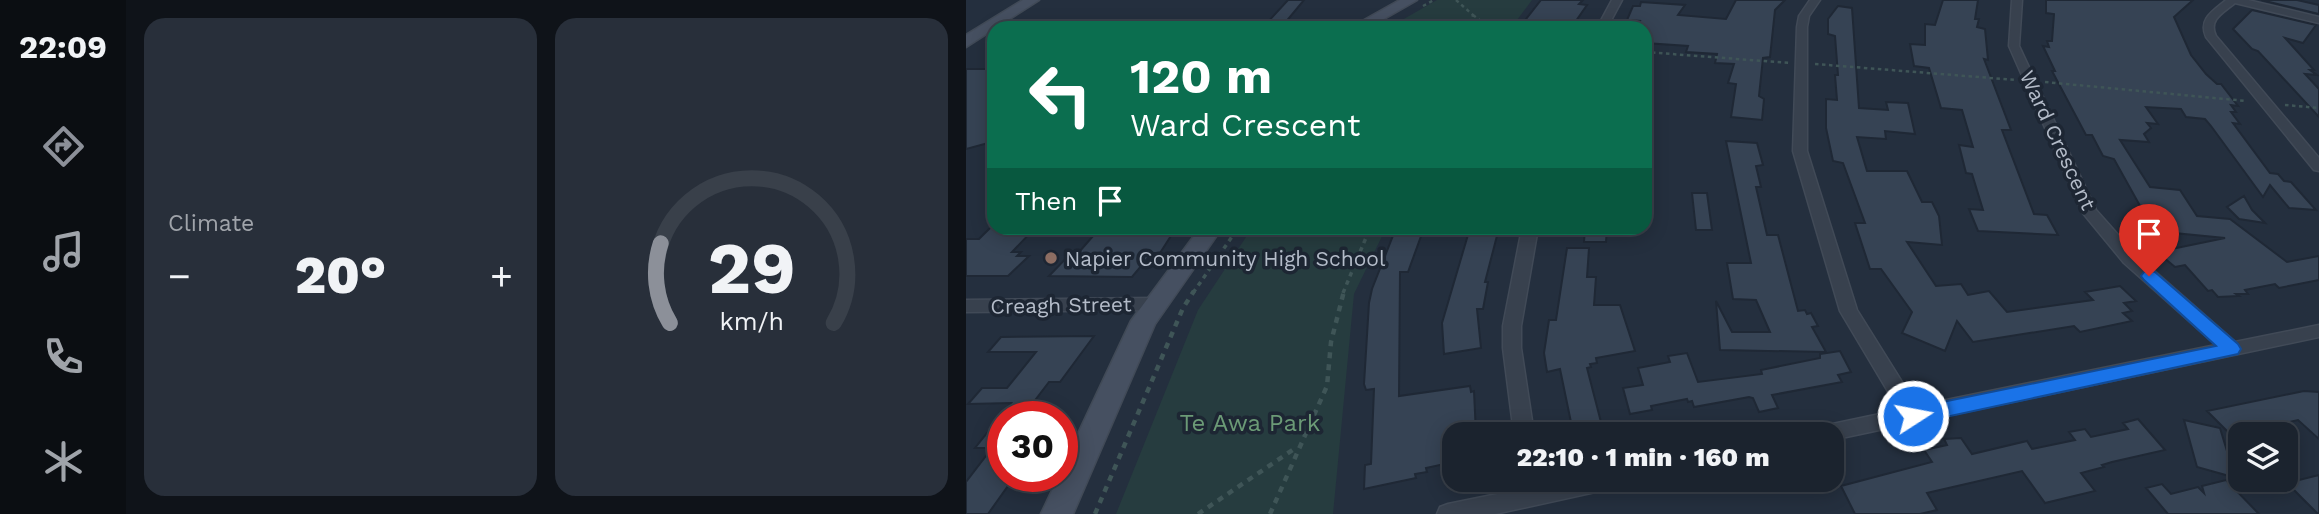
<!DOCTYPE html>
<meta charset="utf-8">
<style>
body{margin:0;font-family:"Work Sans",sans-serif;background:#282f3a;color:#f1f3f6;height:100vh;display:flex;flex-direction:column;font-size:26px;white-space:nowrap}
*{box-sizing:border-box;margin:0}
p{font-size:23px;color:#a0a4aa}
.icon{flex:none;width:38px;height:38px;fill:none;stroke:currentColor;stroke-width:2;stroke-linecap:round;stroke-linejoin:round}
.map{position:relative;flex:1;overflow:hidden}
.drawer{display:flex;flex-direction:column;gap:18px;padding:18px;background:#0f1319;width:840px}
.drawer>*{flex:none}
.hud{position:absolute;left:21px;top:21px;width:665px;height:214px;border-radius:21px;box-shadow:0 4px 18px #0003,0 0 0 2px #39404a;background:#0b6e4f;color:#fff;overflow:hidden}
.controls{position:absolute;left:1262px;top:422px;display:grid;gap:14px}
.controls a{display:grid;place-items:center;width:70px;height:70px;border-radius:14px;background:#1b232e;box-shadow:0 4px 18px #0003,0 0 0 2px #39404a;font-size:35px}
.speed{position:absolute;left:21px;top:401px;display:flex;gap:14px;font-size:35px;font-weight:700;text-align:center}
.speed>*{display:grid;place-content:center;width:91px;height:91px;border-radius:50%;background:#1b232e;box-shadow:0 4px 18px #0003,0 0 0 2px #39404a;line-height:1}
.speed .limit{border:10px solid #d22;background:#fff;color:#111}
.pin{position:absolute;display:grid;place-items:center;width:60px;height:60px;color:#fff;margin:-72px -30px;border-radius:50% 50% 50% 0;rotate:-45deg;box-shadow:0 0 7px #0007}
.pin .icon{rotate:45deg}
.me{position:absolute;width:77px;margin:-38px;rotate:79deg;stroke-linejoin:round;filter:drop-shadow(0 0 5px #0008)}
.turn{display:flex;align-items:center;gap:24px;height:147px;padding:0 28px;font-size:32px}
.turn .icon{width:91px;height:91px;stroke-width:2.5}
.turn b{display:block;font-size:49px;line-height:60px}
.then{display:flex;align-items:center;height:66px;padding:0 28px;background:#0003;gap:14px;font-size:26px}
.big{font-size:52px;font-weight:800;line-height:1.1}
.drawer .card{flex:1;display:flex;flex-direction:column;justify-content:center;gap:10px;min-width:0;padding:0 24px;border-radius:21px;background:#282f3a}
.drawer .dial{align-items:center;gap:0}
.dial svg{height:182px;overflow:visible;fill:none;stroke:#39404a;stroke-width:7;stroke-linecap:round;text-anchor:middle}
.dial text{fill:#f1f3f6;stroke:none}
.heat{display:flex;justify-content:space-between;align-items:center;font-size:38px;direction:ltr}
.drawer .tiles{flex:1;display:grid;gap:18px;grid-template-columns:repeat(2,1fr)}
.trip{position:absolute;left:476px;top:422px;width:402px;height:70px;border-radius:21px;background:#1b232e;box-shadow:0 4px 18px #0003,0 0 0 2px #39404a;font-weight:800;line-height:70px;text-align:center}
main{display:flex;flex:1;min-height:0}
.tabs{display:flex;flex-direction:column;width:126px;justify-content:space-around;align-items:center;background:#0b0e12;color:#a0a4aa}
.tabs .icon{width:49px;height:49px}
.tabs .active{color:#8c9099}
.tabs b{font-size:32px;color:#f1f3f6}
.map>svg:first-child{display:block}
.green{fill:#263c3f}
.building{fill:#364354;stroke:#1f2835;stroke-width:2}
.lines{fill:none;stroke-linecap:round;stroke-linejoin:round}
.street-casing{stroke:#414a57;stroke-width:3}
.secondary-casing{stroke:#414a57;stroke-width:3}
.path-far2{stroke:#3f5557;stroke-width:2.5;stroke-dasharray:3.5 3.5;stroke-linecap:butt}
.path-far1{stroke:#3f5557;stroke-width:3.5;stroke-dasharray:4.5 4.5;stroke-linecap:butt}
.path{stroke:#3f5557;stroke-width:4.5;stroke-dasharray:6 6;stroke-linecap:butt}
.street{fill:#38414e;fill-rule:evenodd}
.secondary{fill:#465061;fill-rule:evenodd}
.route{fill:#1a73e8;stroke:#114b97;stroke-width:2}
.education-dot{fill:#8d6e63;stroke:#1d2633;stroke-width:2.5}
.labels{text-anchor:middle;dominant-baseline:central;stroke-width:7;stroke-linejoin:round;paint-order:stroke}
.street-label{font-size:21px;fill:#b4bcc9;stroke:#1d2633}
.poi-label{font-size:21px;fill:#b4bcc9;stroke:#1d2633;text-anchor:start}
.near-park-label{font-size:24px;fill:#6b9a76;stroke:#1d2633}
</style>
<main>
<nav class="tabs">
<b>22:09</b>
<svg class="icon active" aria-label="directions" viewBox="0 0 24 24"><path d="M12 3l9 9-9 9-9-9zM9 14v-3h6M13 9l2 2-2 2"/></svg>
<svg class="icon" aria-label="music" viewBox="0 0 24 24"><path d="M9 18V5l10-2v13"/><circle cx="6" cy="18" r="3"/><circle cx="16" cy="16" r="3"/></svg>
<svg class="icon" aria-label="phone" viewBox="0 0 24 24"><path d="M5 4h4l2 5-3 2q2 4 5 5l2-3 5 2v4C11 20 4 13 5 4z"/></svg>
<svg class="icon" aria-label="climate" viewBox="0 0 24 24"><path d="M12 3v18M4 7l16 10M4 17L20 7"/></svg>
</nav>
<section class="drawer">
<div class="tiles">
<div class="card"><p>Climate</p>
<div class="heat"><a>−</a><b class="big">20°</b><a>+</a></div>
</div>
<div class="card dial"><svg viewBox="0 0 100 80">
<path d="M14 69A42 42 0 1 1 86 69"/>
<path d="M14 69A42 42 0 0 1 10 34" stroke="#8c9099"/>
<text x="50" y="56" font-size="32" font-weight="700">29</text>
<text x="50" y="72" font-size="11">km/h</text>
</svg></div>
</div>
</section>
<div class="map">
<svg width="1353" height="514" viewBox="0 0 1353 514">
<rect width="100%" height="100%" fill="#242f3e"/>
<!-- green -->
<path class="green" d="M471,0H566L545,28H422Z
M286,228H420L388,294L367,514H150L232,310Z"/>
<!-- building -->
<path class="building" d="M322,0H338L319,23L300,24Z
M575,0H617L613,4L621,5L605,28H553Z
M770,0H819L809,10L804,57L797,58L793,96L798,99L796,120L765,117L770,84L762,83L768,64L749,63L751,54L720,52L722,46L679,43V28H671L674,21L661,20L667,6H674L675,2L719,5L712,15L760,19Z
M977,0H1012L1009,19H1013L1011,27L1019,29L1022,60L1018,59L1045,130H1036L1068,214L1081,215L1092,235L1012,231L1003,209L1017,210L1006,174L1000,173L993,145L1007,147L996,110L975,108L963,68L948,66L944,44L959,45V24L969,25Z
M1080,0H1227L1208,17L1225,55L1240,74L1251,84H1255L1272,106L1265,105L1270,112H1265L1274,124L1267,123L1304,173L1312,174L1318,181L1325,182L1350,210L1323,208L1304,185L1297,197L1245,126L1239,119L1220,117L1215,109L1180,107L1192,124L1181,123L1185,128L1178,134L1183,142L1154,140L1184,187L1214,190L1231,216L1264,219L1321,262L1353,256V280L1313,288L1309,284L1279,290L1282,294H1270L1273,296L1252,297L1246,290L1242,291L1219,265L1209,267L1191,252L1259,238L1188,231L1148,159L1137,156L1126,135H1120L1086,71H1089L1077,46L1083,47L1081,41H1086L1088,14L1080,13Z
M1295,0H1331L1353,5V14Z
M872,6L886,8L893,108L922,110L920,102L942,103L949,134L919,131L920,139L891,137L901,171H941L956,202H966L973,216L976,245L941,242L970,286L995,284L1002,295L1023,291L1041,312L1127,300L1119,292L1154,286L1170,301L1158,303L1166,311L1157,313L1166,321L1114,332L1108,326L1007,342L991,321L979,351L936,333L946,312L915,269H904L889,223H899L877,163L867,161L860,128V99L871,100L869,75H872L869,36L862,34V19Z
M1286,10L1350,25L1337,43L1319,38L1348,70H1344L1351,75L1339,74L1353,89V117L1292,51L1286,49L1267,29Z
M0,69H20L28,94L26,142L0,149Z
M760,141L791,143L797,165L790,166L795,187H790L801,235H812L832,311L839,310L841,314L845,313L852,326L846,327L860,352L754,350L750,301L766,332H804L790,300L767,299L761,263H785Z
M726,193H741L746,230H730Z
M1278,196L1286,210L1299,223L1273,219L1261,207Z
M24,228H69L46,252H55L51,256H63L42,276H0V239H13Z
M134,228H210L194,253H186L166,277L83,276L107,251H114Z
M430,228H458L442,272H434L433,396L504,386L505,392L508,391L510,434H488V462L460,468L461,472L449,474L450,478L398,489L399,465L405,464L408,389L400,390L398,384L403,303L406,289Z
M504,228H533L519,282H522L517,309H511L515,348L478,354L476,323Z
M619,228H641L640,242H618Z
M601,248H623L621,277H630L628,305H654L669,351L630,358L631,363L624,364L625,367L621,368L636,426L607,432L594,369L581,372L578,353L583,320H590Z
M128,336L94,382H83L57,416H37V476H49L22,514H0V482L26,448H9L45,403L2,404L16,388H41L70,352H22L35,337Z
M874,351L885,372L872,375L876,382L806,395L812,408L793,412L787,398L783,397L728,407L726,401L722,402L721,399L685,406L686,410L664,414L657,388L677,385L672,368L704,362L702,356L721,353L732,382L796,374L795,370L854,358V354Z
M1338,391L1353,392V439L1332,420L1265,435L1241,411Z
M1172,419L1199,450L1146,462L1136,465L1138,467L1115,473L1129,491L1079,503L1056,471L961,493L971,510L954,514H889L875,486L966,462L958,450L981,445L978,439L995,438L1006,454L1061,441L1066,449L1109,440L1103,432L1119,429L1125,437L1162,429L1157,423Z
M1218,420L1254,428L1264,461L1271,463L1274,479L1231,467Z
M1353,475V514H1352L1321,483Z
M1260,480L1293,514H1202L1180,488L1196,484L1205,494L1232,487L1238,493L1236,486Z"/>
<g class="lines">
<!-- street casing -->
<g class="street-casing">
<path id="street" d="M646,0H656L641,28H631Z
M844,0H854L843,16L841,27V151L891,310L951,406L1250,345L1158,263L1116,212L1043,46L1046,0H1056L1053,46L1130,210L1170,255L1269,342L1353,325V337L866,440V434H847L850,428L857,426L933,410L874,311L827,151L831,27L833,16Z
M1260,0H1282L1353,17V23L1269,3C1257,13 1242,20 1250,36L1353,158V171L1348,170L1240,37C1232,19 1247,11 1260,0Z
M556,228H572L555,326V348L568,434H548L537,348V326Z
M190,298L196,300L198,304L196,308L190,310L0,312V300Z
M600,480H654L651,487L643,489L529,514H471L474,507L482,504Z"/>
</g>
<!-- secondary casing -->
<g class="secondary-casing">
<path id="secondary" d="M57,0H73L0,47V35Z
M434,0H451L402,28H384Z
M234,228H256L189,324L107,514H75L93,476H96V468L165,321Z"/>
</g>
<!-- path-far2 -->
<path class="path-far2" d="M490,0L507,15L502,28
M457,6L468,0
M507,15L524,28
M679,52L824,63
M849,64L1050,80
M1079,82L1280,101
M1319,105L1353,108"/>
<!-- path-far1 -->
<path class="path-far1" d="M227,293L272,228
M377,293L404,228"/>
<!-- path -->
<path class="path" d="M129,514L217,308L228,291
M232,514L331,447
M304,514L361,386L365,342L378,291"/>
<!-- street -->
<use href="#street" class="street"/>
<!-- secondary -->
<use href="#secondary" class="secondary"/>
</g>
<!-- route -->
<path class="route" d="M1183,270L1189,272L1272,344L1275,349L1272,354L947,424L940,422L937,416L940,410L947,408L1250,346L1178,280L1175,276L1178,272Z"/>
<!-- markers -->
<circle class="education-dot" cx="85" cy="258" r="7"/>
<g class="labels">
<!-- street labels -->
<g class="street-label">
<text transform="translate(1092 140) rotate(65)">Ward Crescent</text>
<text transform="translate(95 305) rotate(-1)">Creagh Street</text>
</g>
<!-- poi labels -->
<g class="poi-label">
<text x="99" y="258">Napier Community High School</text>
</g>
<!-- near-park labels -->
<g class="near-park-label">
<text x="284" y="423">Te Awa Park</text>
</g>
</g>
</svg>
<div class="controls">
<a><svg class="icon" aria-label="layers" viewBox="0 0 24 24"><path d="M12 4l9 5-9 5-9-5zM3 14l9 5 9-5"/></svg></a>
</div>
<div class="speed"><div class="limit">30</div></div>
<div class="pin" style="left:1183px;top:276px;background:#d93025"><svg class="icon" aria-label="arrive" viewBox="0 0 24 24"><path d="M6 21V4h12l-3 4 3 4H6"/></svg></div>
<svg class="me" style="left:947px;top:416px" viewBox="-20 -20 40 40"><circle r="17" fill="#1a73e8" stroke="#fff" stroke-width="3"/><path d="M0-11L8 9 0 5-8 9z" fill="#fff"/></svg>
<div class="trip">22:10 · 1 min · 160 m</div>
<div class="hud">
<div class="turn"><svg class="icon" aria-label="left" viewBox="0 0 24 24"><path d="M17 20v-9H6M10 6l-5 5 5 5"/></svg><div><b>120 m</b>Ward Crescent</div></div>
<div class="then">Then<svg class="icon" aria-label="arrive" viewBox="0 0 24 24"><path d="M6 21V4h12l-3 4 3 4H6"/></svg></div>
</div>
</div>
</main>
